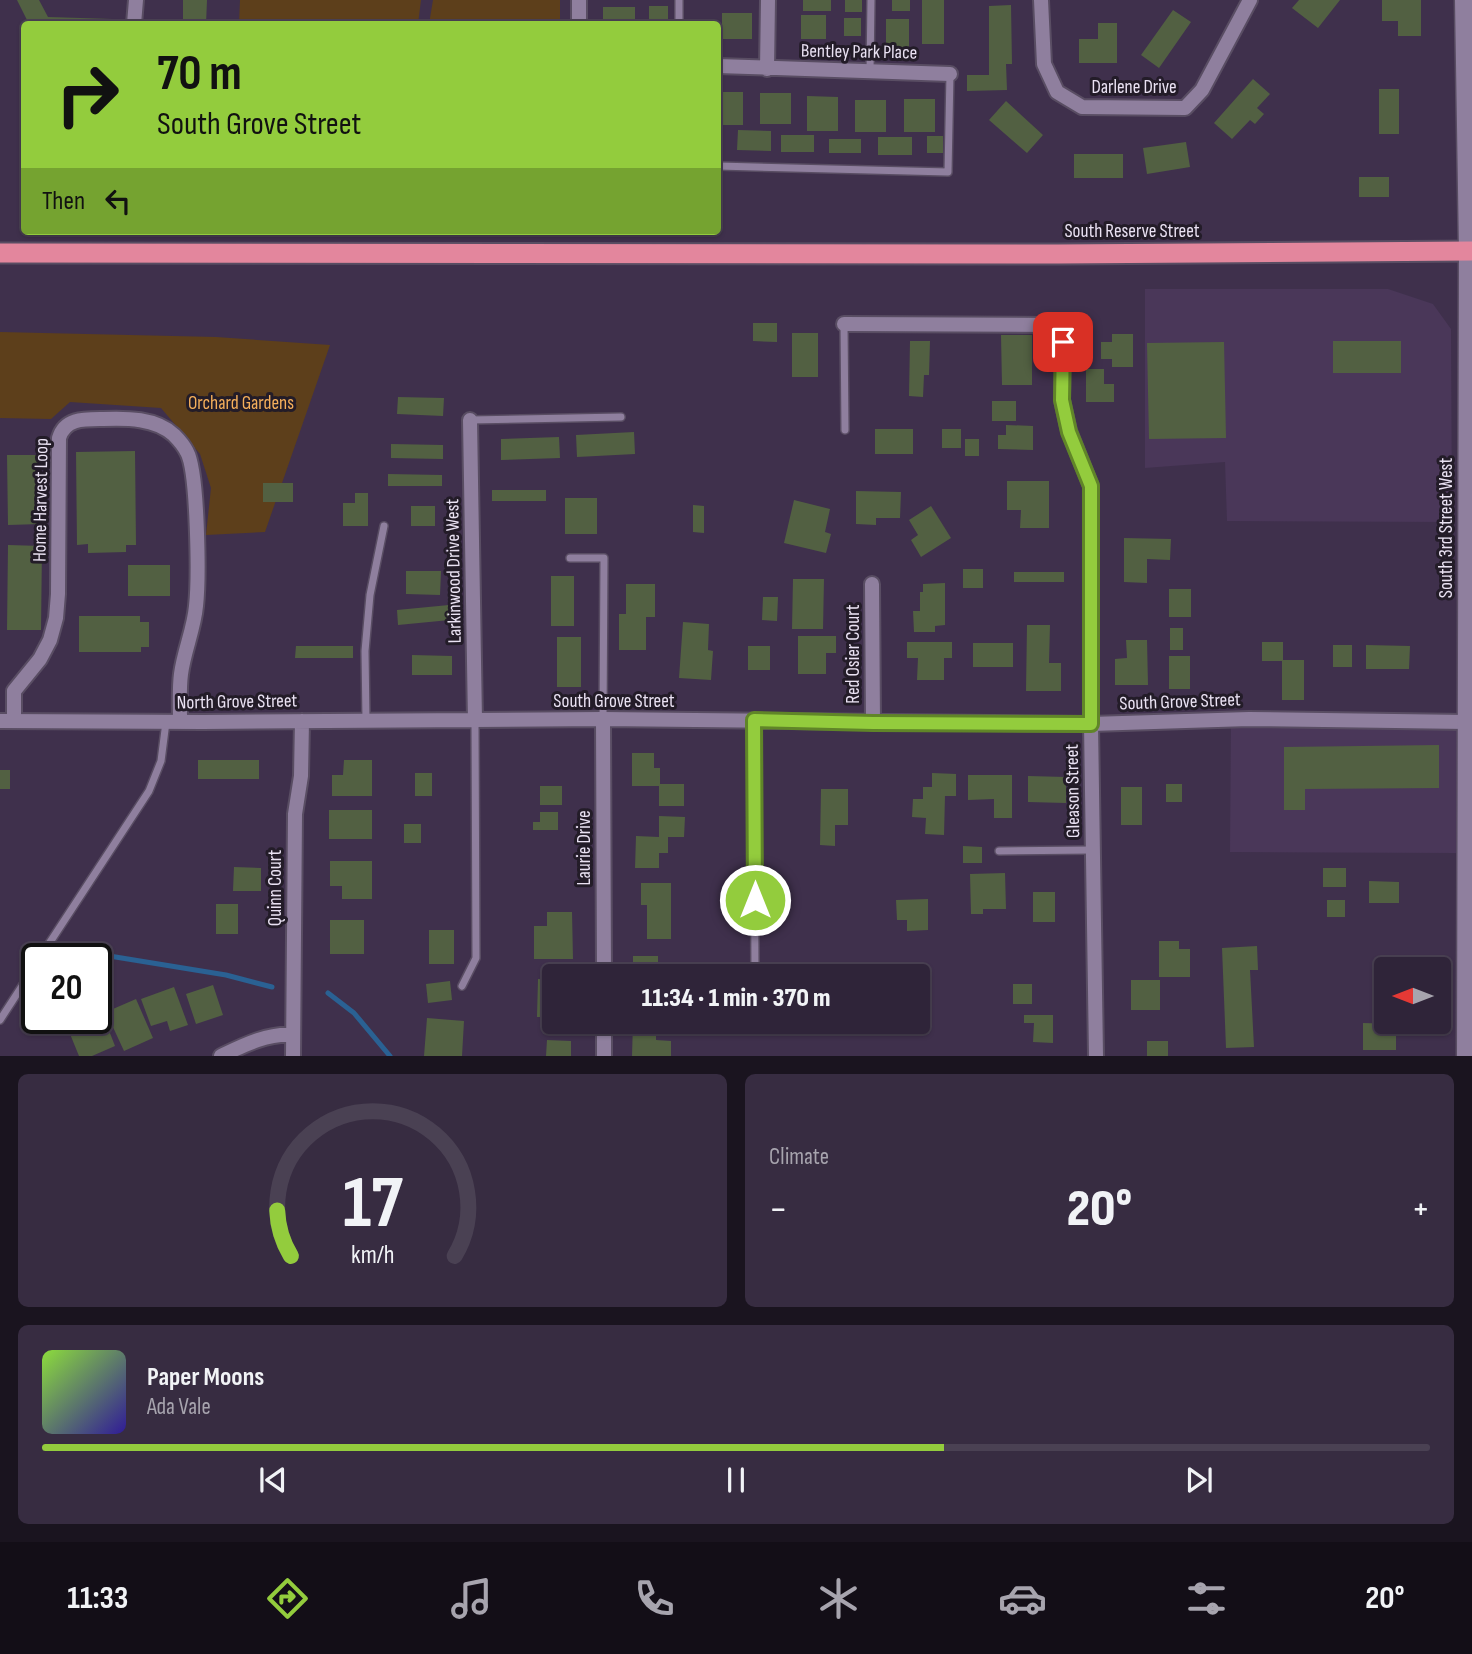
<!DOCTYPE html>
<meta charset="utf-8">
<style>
body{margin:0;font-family:"Sofia Sans Condensed",sans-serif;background:#372c41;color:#f1f3f6;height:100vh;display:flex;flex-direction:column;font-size:26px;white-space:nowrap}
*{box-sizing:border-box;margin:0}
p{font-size:23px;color:#a7a4ae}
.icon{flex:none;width:38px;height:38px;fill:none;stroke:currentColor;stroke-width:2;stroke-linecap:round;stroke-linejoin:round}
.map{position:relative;height:1056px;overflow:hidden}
.side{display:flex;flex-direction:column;gap:18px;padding:18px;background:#1a141f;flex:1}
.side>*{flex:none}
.top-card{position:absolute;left:21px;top:21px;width:700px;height:214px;border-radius:7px;box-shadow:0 2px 5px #0004,0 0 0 2px #4a4153;background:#93cc3d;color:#111;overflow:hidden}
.needle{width:46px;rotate:270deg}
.controls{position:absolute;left:1374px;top:957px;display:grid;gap:14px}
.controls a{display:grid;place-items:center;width:77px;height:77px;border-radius:7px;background:#2f2439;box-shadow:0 2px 5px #0004,0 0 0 2px #4a4153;font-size:35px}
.speed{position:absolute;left:21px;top:943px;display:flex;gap:14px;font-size:35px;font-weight:700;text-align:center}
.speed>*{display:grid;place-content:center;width:91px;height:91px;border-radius:50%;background:#2f2439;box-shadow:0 2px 5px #0004,0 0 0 2px #4a4153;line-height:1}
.speed .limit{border:4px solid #111;border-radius:10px;background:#fff;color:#111}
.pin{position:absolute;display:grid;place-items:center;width:60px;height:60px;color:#fff;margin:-30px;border-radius:14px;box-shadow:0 4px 10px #0006}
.me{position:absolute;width:77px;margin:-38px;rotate:0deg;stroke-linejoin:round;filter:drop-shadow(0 0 5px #0008)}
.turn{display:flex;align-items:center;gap:24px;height:147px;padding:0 21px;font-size:32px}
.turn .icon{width:91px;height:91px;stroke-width:2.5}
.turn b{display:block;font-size:49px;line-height:60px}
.then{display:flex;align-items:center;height:66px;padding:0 21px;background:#0003;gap:14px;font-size:26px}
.big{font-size:52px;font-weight:800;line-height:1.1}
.side .tile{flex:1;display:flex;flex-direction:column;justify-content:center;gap:10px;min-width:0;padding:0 24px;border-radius:10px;background:#372c41}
.side .dial{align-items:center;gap:0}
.dial svg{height:182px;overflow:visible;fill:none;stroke:#4a4153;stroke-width:7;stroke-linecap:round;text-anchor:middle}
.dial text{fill:#f1f3f6;stroke:none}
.song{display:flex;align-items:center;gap:21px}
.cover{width:84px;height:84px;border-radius:10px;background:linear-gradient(135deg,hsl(90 70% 55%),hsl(250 70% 35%))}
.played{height:7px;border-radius:4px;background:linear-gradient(90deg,#93cc3d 65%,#4a4153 65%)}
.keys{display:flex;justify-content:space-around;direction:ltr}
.heat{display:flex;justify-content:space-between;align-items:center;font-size:38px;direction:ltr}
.side .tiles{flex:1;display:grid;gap:18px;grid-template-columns:1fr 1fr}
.tile:last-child{grid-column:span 2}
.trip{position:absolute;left:542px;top:964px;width:388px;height:70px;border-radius:7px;background:#2f2439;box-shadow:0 2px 5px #0004,0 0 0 2px #4a4153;font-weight:800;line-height:70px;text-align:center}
.menu{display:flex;height:112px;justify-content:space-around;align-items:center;background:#130e17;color:#a7a4ae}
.menu .icon{width:49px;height:49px}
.menu .selected{color:#93cc3d}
.menu b{font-size:32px;color:#f1f3f6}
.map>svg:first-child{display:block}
.built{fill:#4a3759}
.green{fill:#5d3f1b}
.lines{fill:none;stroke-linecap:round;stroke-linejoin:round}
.stream{stroke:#2a6193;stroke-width:5}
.building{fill:#526042}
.service-casing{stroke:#594d63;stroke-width:10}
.minor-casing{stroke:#594d63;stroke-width:18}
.tertiary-casing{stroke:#594d63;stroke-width:21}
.secondary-casing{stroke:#594d63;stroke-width:21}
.trunk-casing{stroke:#594d63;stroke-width:23}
.service{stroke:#8f7f9e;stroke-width:7}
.minor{stroke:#8f7f9e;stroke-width:14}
.tertiary{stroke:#8f7f9e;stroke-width:18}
.secondary{stroke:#8f7f9e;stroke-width:18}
.trunk{stroke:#e3869d;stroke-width:19}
.route-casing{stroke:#608528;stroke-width:18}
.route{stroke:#93cc3d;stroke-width:12}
.labels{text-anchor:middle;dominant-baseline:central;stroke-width:6;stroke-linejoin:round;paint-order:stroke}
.street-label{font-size:19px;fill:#eae2f3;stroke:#231c28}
.park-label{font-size:19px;fill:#f5af5b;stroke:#231c28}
</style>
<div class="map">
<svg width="1472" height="1056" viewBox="0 0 1472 1056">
<rect width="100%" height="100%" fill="#3f304c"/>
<!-- built -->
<path class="built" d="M1145,289H1388L1433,304L1451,329L1452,522L1227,521L1225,462L1145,468Z
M1231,714L1459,715L1458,853L1230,852Z"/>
<!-- green -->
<path class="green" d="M240,0H421L418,24H239Z
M433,0H560V24H429Z
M0,332L216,337L330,345L265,532L206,535L211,488L200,454L161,408L70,402L51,419L0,418Z"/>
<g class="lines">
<!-- stream -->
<path class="stream" d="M91,953L226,975L272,987
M328,993L354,1013L390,1056"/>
</g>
<!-- building -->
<path class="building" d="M17,0H39L48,17L113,19V24H50L48,21L41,24H29Z
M183,0H207L206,24H183Z
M803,0H831V11H803Z
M845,0H862V12H845Z
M892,0H910V11H892Z
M922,0H944V44H922Z
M1299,0H1340L1318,28L1292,8Z
M1382,0H1421V36H1398V21H1382Z
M1011,5L1012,64H1006L1007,90L967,91V75H989V6Z
M649,6H668V24H649Z
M603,7H635V24H603Z
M1173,10L1191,22L1159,68L1141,55Z
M722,13H752V39H722Z
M801,15H826V39H801Z
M844,18H861V36H844Z
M886,19H909V51H886Z
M1098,23H1117V63H1079V39H1098Z
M1253,79L1270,94L1257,108L1264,114L1255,124L1250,120L1232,139L1214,123Z
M1379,89H1399V134H1379Z
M718,92H743V125H718Z
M760,93H791V124H760Z
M807,96L838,97V131H807Z
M904,99H935V132H904Z
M855,100H886V132H855Z
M1006,101L1043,135L1027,153L989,120Z
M738,130L771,131V151L737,150Z
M781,135H814V152H781Z
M927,136H943V153H927Z
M878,137H912V155H878Z
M829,139H861V153H829Z
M1186,142L1190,167L1147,174L1143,148Z
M1074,154H1123V178H1074Z
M1359,177H1389V197H1359Z
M753,323H777V342L753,341Z
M792,333H818V377H792Z
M1112,334H1133V367H1112V359H1101V342H1112Z
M1001,335H1032V385H1002Z
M910,341H930L929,375H924L923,397L909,396Z
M1333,341H1401V373H1333Z
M1224,342L1226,438L1149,439L1147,343Z
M1086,369H1104V384H1114V402H1086Z
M398,397L444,398L443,416L397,414Z
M992,401H1016V421H992Z
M1006,425L1033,426V450L998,449V435H1006Z
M875,429H913V454H875Z
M942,429H961V448H942Z
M634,432L635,454L577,457L576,435Z
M559,437L560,458L501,460V439Z
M965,439H979V456H965Z
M391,444L443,445V459L391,458Z
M135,451L136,545H126V552L88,553V544L77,545L76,452Z
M7,455H40L41,524L8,525Z
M388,474L442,475V486H388Z
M1007,481H1049V528H1020L1021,510H1007Z
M263,483H293V502H263Z
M492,490H546V501H492Z
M856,491L901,492L900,518H876V525L856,524Z
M355,493H368V526H343V503H355Z
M565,498H597V534H565Z
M794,500L830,509L825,532L831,534L826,553L784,543Z
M693,505L704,506V533L693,532Z
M411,506H435V526H411Z
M931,506L951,538L921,557L911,540L918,535L909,520Z
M1124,538L1171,539L1170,560L1147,559V583L1124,582Z
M8,545L42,546L41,630H7Z
M128,565H170V596H128Z
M963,569H983V588H963Z
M406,571H441L440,595L406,594Z
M1014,572H1064V582H1014Z
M551,576H574V626H551Z
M793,579H824L823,629H792Z
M945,583V625L935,626V632H914L913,611H920V592H923V584Z
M626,584H655V617H646V650H619V614H626Z
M1169,589H1191V617H1169Z
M763,597H778L777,621L762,620Z
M449,605L450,620L398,625L397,610Z
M79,616H140V622H149V647H141V652H79Z
M683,622L709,624L708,650L713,651L711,680L679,678Z
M1027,625H1050L1049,663H1061V691H1026Z
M1170,628H1183V650H1170Z
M798,636H836V653H826V674H798Z
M557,637H581V687H557Z
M1126,640H1147L1148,685H1115V659L1127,658Z
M907,642H952V658H944V680H917L918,658H907Z
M1262,642H1283V660H1304V700H1282V661H1262Z
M973,643H1013V667H973Z
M1333,645H1352V667H1333Z
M1366,645L1410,646L1409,669H1366Z
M296,646H353V658H295Z
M748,646H770V670H748Z
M412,655L452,656V675H412Z
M1169,656H1190V689H1169Z
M1439,745V788L1305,789V810H1284V747Z
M632,753H654V768H660V784H684V806H659V786H632Z
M198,760H259V779H198Z
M344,760H372V796H332V775H343Z
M0,770H10V789H0Z
M415,773H432V796H415Z
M932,773L956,774V796H945L944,835L925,834L926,818L912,817L913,799H923V787H932Z
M968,775H1012V818H994V799L968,800Z
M1028,776L1066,777V803L1028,802Z
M1166,784H1182V802H1166Z
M540,786H562V805H540Z
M1121,787H1142V825H1121Z
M821,789H848V825H835V846L820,845Z
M329,810H372V839H329Z
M540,812H558V830H533V822H540Z
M659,816L685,817L684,837H668V853H659V868H635L636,836L659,837Z
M404,824H421V843H404Z
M963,846L982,847V863H963Z
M330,861H372V899H342V886H330Z
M234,867L261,868V891H233Z
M1323,868H1346V887H1323Z
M1005,873L1006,909H983V914H971L970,874Z
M1369,881L1399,882V903H1369Z
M641,883H671V939H647V905H641Z
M1033,892H1055V922H1033Z
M928,899V930L907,931V920H897L896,900Z
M1327,900H1345V917H1327Z
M216,904H238V934H216Z
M547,912H572L573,959H534V926H547Z
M330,920H364V954H330Z
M429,930H454V964H429Z
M1159,941H1179V949H1190V977H1159Z
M1257,946L1258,970H1250L1254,1047L1226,1048L1222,948Z
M633,956H658V976H633Z
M538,979L555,980V1017H537Z
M1131,980H1160V1010H1131Z
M450,981L452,1000L428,1003L426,984Z
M1013,984H1032V1004H1013Z
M213,985L223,1015L196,1024L186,994Z
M174,987L188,1025L170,1031L167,1021L151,1026L141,999Z
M136,999L153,1038L124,1051L106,1012Z
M103,1015L115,1046L92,1056H79L68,1029Z
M1024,1015H1053V1043L1033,1042L1034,1023H1024Z
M427,1018L464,1021L462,1056H424Z
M633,1022H656V1040L671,1041V1056H632Z
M1363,1023L1396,1024V1050H1363Z
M547,1040L571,1041V1056H546Z
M1147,1041H1168V1056H1147Z"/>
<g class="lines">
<!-- service casing -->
<g class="service-casing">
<path id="service" d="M679,0V24
M870,71L871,0
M718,166L948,172L950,74
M844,324L845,430
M470,420L621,417
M570,558H604L603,719
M366,720L365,651L370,595L384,526
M754,721L755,976
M999,851L1092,850
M39,959L149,791L161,761L166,722
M462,986L476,958L475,722
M0,1020L37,963"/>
</g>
<!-- minor casing -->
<g class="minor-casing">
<path id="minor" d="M1041,0L1044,64L1057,92L1082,107L1185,108L1202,90L1250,0
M134,24L136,0
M579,24V0
M718,66L950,74
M767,69L768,0
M844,324L1058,325L1063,342L1062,400L1069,431L1091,486V724L1096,1056
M470,420L475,721
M872,584L873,723
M603,719L604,976
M0,721L203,722L603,719L1091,724L1249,719L1466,722
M14,721V691L40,659L50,640L56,618L58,594L59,438C65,418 84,419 103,419C126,418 156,418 174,435C178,439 184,446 187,452C198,472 199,579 196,606C194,629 184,651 181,674C179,689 180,706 180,722
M604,1022V1056
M221,1056C244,1045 268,1033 293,1035
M293,1056L295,814L301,776L302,721"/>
</g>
<!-- tertiary casing -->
<g class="tertiary-casing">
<path id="tertiary" d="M1466,1056L1468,251"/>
</g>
<!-- secondary casing -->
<g class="secondary-casing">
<path id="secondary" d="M1464,0L1468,251"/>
</g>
<!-- trunk casing -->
<g class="trunk-casing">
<path id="trunk" d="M0,253L1058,254L1472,251"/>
</g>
<!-- service -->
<use href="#service" class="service"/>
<!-- minor -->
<use href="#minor" class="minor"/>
<!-- tertiary -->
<use href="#tertiary" class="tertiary"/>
<!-- secondary -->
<use href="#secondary" class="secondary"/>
<!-- trunk -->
<use href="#trunk" class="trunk"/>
</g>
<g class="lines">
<!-- route casing -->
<g class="route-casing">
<path id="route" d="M755,900L754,720L873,723L1091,724V486L1069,432L1062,400L1063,342"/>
</g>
<!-- route -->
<use href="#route" class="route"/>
</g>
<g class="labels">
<!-- street labels -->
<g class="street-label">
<text transform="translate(859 52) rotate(1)">Bentley Park Place</text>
<text x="1134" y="87">Darlene Drive</text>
<text x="1132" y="231">South Reserve Street</text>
<text transform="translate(41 500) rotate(-89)">Home Harvest Loop</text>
<text transform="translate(1446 528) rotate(-90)">South 3rd Street West</text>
<text transform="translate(454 571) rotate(-91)">Larkinwood Drive West</text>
<text transform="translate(853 654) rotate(-90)">Red Osier Court</text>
<text x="614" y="701">South Grove Street</text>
<text transform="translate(237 702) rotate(-1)">North Grove Street</text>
<text transform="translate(1180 702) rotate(-2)">South Grove Street</text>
<text transform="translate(1073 791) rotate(-91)">Gleason Street</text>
<text transform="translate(584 848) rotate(-90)">Laurie Drive</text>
<text transform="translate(275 888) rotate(-90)">Quinn Court</text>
</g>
<!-- park labels -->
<g class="park-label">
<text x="241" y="403">Orchard Gardens</text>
</g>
</g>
</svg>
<div class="controls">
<a><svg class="needle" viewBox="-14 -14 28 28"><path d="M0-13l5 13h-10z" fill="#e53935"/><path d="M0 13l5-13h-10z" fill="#a7a4ae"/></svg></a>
</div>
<div class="speed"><div class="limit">20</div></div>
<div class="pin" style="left:1063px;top:342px;background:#d93025"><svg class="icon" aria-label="arrive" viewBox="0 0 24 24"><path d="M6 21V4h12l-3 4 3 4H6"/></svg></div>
<svg class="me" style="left:755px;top:900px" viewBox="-20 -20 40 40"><circle r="17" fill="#93cc3d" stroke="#fff" stroke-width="3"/><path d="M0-11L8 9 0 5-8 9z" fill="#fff"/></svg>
<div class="trip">11:34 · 1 min · 370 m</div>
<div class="top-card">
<div class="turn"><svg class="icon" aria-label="right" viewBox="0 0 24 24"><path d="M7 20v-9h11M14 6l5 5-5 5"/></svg><div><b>70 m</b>South Grove Street</div></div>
<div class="then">Then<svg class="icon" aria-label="left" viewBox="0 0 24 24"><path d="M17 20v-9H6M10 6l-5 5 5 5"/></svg></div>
</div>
</div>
<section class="side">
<div class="tiles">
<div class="tile dial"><svg viewBox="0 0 100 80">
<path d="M14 69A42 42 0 1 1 86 69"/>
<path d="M14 69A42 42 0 0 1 8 49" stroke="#93cc3d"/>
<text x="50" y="56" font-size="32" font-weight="700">17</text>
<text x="50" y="72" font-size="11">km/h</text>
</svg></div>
<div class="tile"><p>Climate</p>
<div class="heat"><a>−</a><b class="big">20°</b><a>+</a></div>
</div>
<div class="tile">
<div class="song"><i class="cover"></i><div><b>Paper Moons</b><p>Ada Vale</p></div></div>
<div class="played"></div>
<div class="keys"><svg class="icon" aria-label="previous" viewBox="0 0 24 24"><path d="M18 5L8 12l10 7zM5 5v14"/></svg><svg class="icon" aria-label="pause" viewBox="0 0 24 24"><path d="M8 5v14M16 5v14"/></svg><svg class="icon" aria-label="next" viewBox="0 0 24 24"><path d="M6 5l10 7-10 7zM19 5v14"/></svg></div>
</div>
</div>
</section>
<nav class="menu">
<b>11:33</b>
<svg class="icon selected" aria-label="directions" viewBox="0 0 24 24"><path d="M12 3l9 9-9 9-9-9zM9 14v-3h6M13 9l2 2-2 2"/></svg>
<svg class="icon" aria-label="music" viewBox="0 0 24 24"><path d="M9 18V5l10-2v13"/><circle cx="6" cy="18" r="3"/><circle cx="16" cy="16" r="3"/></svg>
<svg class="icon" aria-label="phone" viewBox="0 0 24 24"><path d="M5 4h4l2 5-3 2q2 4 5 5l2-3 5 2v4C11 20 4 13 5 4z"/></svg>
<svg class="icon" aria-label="climate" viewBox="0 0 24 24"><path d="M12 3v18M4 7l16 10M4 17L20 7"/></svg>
<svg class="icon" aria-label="car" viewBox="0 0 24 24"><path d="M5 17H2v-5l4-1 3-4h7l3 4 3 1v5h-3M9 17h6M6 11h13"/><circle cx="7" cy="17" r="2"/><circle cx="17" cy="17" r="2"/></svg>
<svg class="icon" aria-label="filters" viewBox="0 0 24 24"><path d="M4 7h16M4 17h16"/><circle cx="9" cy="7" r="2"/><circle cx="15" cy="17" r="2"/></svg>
<b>20°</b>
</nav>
